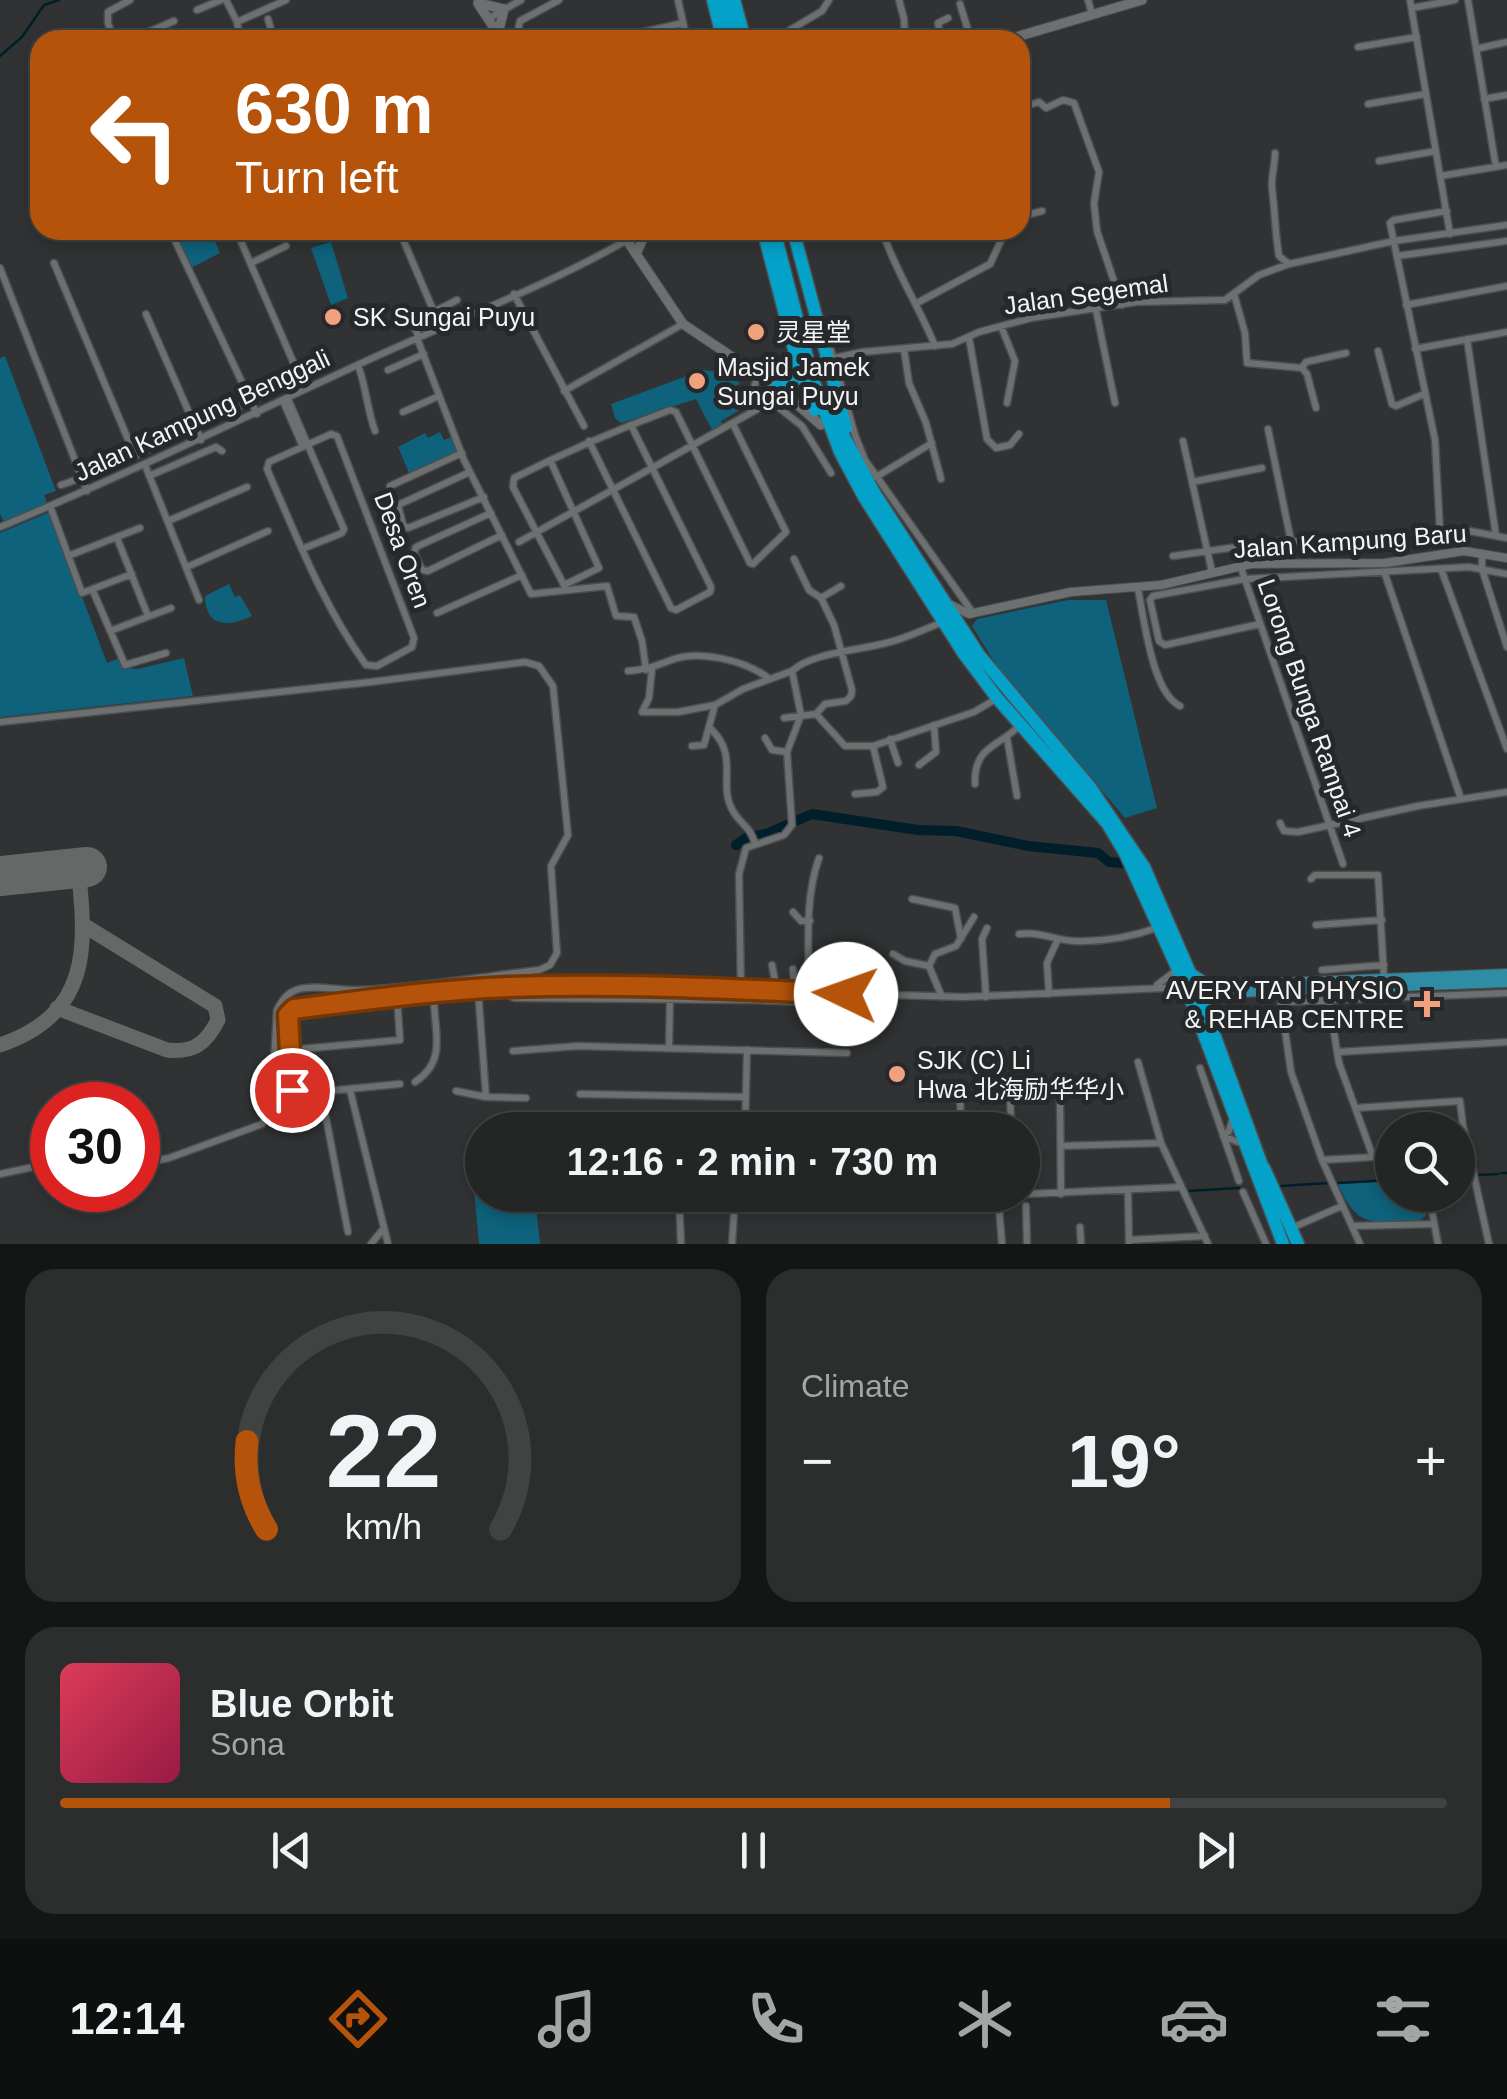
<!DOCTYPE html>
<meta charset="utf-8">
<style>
body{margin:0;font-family:Arial,"Noto Sans SC",sans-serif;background:#2c2e2e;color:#f1f3f6;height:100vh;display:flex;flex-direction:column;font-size:38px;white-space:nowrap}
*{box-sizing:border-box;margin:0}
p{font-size:32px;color:#a3a5a7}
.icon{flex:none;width:55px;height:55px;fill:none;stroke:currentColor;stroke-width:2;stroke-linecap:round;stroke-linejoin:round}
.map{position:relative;height:1244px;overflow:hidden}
.details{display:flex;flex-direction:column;gap:25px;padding:25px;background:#141515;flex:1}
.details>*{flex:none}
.hud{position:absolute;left:30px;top:30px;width:1000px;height:210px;border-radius:30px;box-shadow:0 5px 15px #0003,0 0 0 2px #414343;background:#b45309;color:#fff;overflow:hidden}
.fabs{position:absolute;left:1375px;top:1112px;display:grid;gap:20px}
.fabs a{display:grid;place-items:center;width:100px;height:100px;border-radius:50%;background:#242626;box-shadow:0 5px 15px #0003,0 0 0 2px #414343;font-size:50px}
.speed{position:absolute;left:30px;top:1082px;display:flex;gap:20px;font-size:50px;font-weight:700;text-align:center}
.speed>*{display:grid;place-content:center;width:130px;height:130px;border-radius:50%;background:#242626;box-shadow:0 5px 15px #0003,0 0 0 2px #414343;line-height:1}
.speed .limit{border:15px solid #d22;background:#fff;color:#111}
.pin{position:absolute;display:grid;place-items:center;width:85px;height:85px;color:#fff;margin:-42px;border:5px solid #fff;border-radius:50%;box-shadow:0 2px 10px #0007}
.me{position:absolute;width:110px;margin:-55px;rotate:273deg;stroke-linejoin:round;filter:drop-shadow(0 0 8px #0008)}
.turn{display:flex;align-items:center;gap:35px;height:210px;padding:0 40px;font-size:45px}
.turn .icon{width:130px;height:130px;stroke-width:2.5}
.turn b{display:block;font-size:70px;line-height:85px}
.big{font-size:75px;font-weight:800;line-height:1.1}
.details .widget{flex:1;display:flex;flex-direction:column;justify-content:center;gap:15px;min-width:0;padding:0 35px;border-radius:30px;background:#2c2e2e}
.details .dial{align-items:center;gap:0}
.dial svg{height:260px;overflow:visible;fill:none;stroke:#414343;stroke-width:7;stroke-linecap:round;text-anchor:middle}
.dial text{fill:#f1f3f6;stroke:none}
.song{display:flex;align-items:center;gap:30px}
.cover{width:120px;height:120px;border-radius:15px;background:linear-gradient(135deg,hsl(350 70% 55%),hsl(340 70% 35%))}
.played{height:10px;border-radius:5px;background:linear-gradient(90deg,#b45309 80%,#414343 80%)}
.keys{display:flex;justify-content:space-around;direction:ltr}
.heat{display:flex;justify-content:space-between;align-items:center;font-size:55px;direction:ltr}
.details .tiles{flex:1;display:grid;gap:25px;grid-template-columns:1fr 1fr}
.widget:last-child{grid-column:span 2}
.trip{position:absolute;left:465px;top:1112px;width:575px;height:100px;border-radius:50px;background:#242626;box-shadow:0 5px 15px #0003,0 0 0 2px #414343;font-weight:800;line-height:100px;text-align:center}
.tabs{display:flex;height:160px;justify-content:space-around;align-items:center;background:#0e0f0f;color:#a3a5a7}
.tabs .icon{width:70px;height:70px}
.tabs .current{color:#b45309}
.tabs b{font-size:45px;color:#f1f3f6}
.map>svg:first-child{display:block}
.green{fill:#0e627b}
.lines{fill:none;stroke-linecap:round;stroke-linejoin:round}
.stream{stroke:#001f2a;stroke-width:2.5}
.river{stroke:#001f2a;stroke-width:10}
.taxiway{stroke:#666868;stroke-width:15}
.runway{stroke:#666868;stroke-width:40}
.minor-casing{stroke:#4c4e4f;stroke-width:9}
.tertiary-casing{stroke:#4c4e4f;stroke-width:10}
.secondary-casing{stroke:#4c4e4f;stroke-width:11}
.primary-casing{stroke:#4c4e4f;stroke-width:12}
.motorway-casing{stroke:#4c4e4f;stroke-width:15}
.minor{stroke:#6d7071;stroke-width:6}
.tertiary{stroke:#6d7071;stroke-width:8}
.secondary{stroke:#6d7071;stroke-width:9}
.primary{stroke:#2e8da5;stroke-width:10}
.motorway{stroke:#04a1c8;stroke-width:12}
.route-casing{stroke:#753606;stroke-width:25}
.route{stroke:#b45309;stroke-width:18}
.poi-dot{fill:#f2a17e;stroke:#262829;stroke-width:4}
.labels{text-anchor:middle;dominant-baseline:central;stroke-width:10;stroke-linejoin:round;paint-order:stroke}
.street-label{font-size:25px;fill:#f2f4f5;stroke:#262829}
.poi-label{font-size:25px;fill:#f2f4f5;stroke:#262829;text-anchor:start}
</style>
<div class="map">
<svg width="1507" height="1244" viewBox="0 0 1507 1244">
<rect width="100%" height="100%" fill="#303233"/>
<!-- green -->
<path class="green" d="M174,230H210L220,253L191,268Z
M331,242L348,298L331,305L311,248Z
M5,356L56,491L44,495L47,503L4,522L0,514V358Z
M703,370C716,372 732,372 740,384L727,389L738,411L721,421L722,425L712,430L696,399L621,423L615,418L611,404Z
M440,432L444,440L452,437L457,451L454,455L409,473L398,447L425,433L428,438Z
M50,512L107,663L122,657L126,668L137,669L184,658L193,696L0,717V533Z
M229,584L235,597L240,595L252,616C230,627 205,628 205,596Z
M1068,600H1106L1157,808L1125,818L998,668L972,626L977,619Z
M482,1177V1195H535L540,1244H479L473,1178Z
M1392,1181V1195H1422L1426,1216L1420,1220C1374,1220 1359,1233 1338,1184Z"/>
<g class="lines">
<!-- stream -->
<path class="stream" d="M0,56L22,37L44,5L59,0
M1501,1173H1507
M1477,1175L1498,1174
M1458,1176L1471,1175
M1338,1183L1392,1180
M1281,1186L1328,1183
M1187,1191L1239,1188"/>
<!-- river -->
<path class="river" d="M736,845L748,837L766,834L812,814L918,830L956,831L1028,846L1098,853L1109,862L1122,863"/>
<!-- taxiway -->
<path class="taxiway" d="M57,1008L167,1050C193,1053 206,1044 218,1020L215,1006L85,926
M0,1045C91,1014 87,947 78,868"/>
<!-- runway -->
<path class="runway" d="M0,876L87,867"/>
<!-- minor casing -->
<g class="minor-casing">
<path id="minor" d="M226,0L237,22L240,40
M678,0L687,40
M899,0L904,19L905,40
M1088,0L1092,14
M1410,0L1450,234
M1468,0L1496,167
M960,4L971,40
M1412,8L1455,0
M197,10L221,0
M268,19L274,40
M488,19L521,0
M237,22L286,0
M114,40L108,23V12L130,0
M130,40L174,21
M523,40L518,30L520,21L559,0
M609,40L683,23
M773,40L822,11L829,0
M941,40L938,23L948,18
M1358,47L1417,37
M1476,49L1507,42
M1484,99L1507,95
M1368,104L1426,94
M1020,108L1039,102L1046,108L1063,100L1074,103L1099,172L1094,203L1097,231L1122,305
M1020,114L1023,120
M1275,153C1275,165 1271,177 1272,188C1275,211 1275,233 1279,256L1289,264
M1379,161L1436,151
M1440,176L1507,165
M1020,217L1042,211
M170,230L257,414
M236,230L301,380
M399,230L434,312
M882,230C895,271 919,306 935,346
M1397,256L1507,241
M54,263L135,456
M251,263L286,246
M0,268L87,491
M514,294L584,426
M1234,294L1245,333L1247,363L1302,368L1306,362L1346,353
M917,303L990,264L1006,230
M1406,305L1507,286
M1096,310L1115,403
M146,314L201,440
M1001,326L1015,361L1007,403
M419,337L412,323L457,300
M417,338L464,460L531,594L607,586L616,616L634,617L642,641L646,670
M969,338L987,439L996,448L1010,445L1019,434
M1467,339L1496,536
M828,340L855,435L865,460L973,613
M904,349L909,383L926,423L941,479
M1415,349L1507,332
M1378,351L1392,404L1396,406L1424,394
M835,358L862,352L952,344L979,332L1031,318L1136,302L1225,300L1259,275L1289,264L1394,241L1507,225
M358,365C366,386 367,409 375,431
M1302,368L1307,374L1316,408
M388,370L424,354
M758,374L754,388L802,426L831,473
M564,391L683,324
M288,399L344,529L342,533L302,549
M283,401L303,447
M403,412L439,396
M1268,429L1291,541
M331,434L337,436L414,638L412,647L377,666L366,665C323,606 296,535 267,469L269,462Z
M589,441L671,608L676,610L710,592L711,587L631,425
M1183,441L1212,572
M550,460L599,568L564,585L513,487L514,478C565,452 616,430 670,410L676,412L750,563L753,564L786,532L733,424
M145,465L199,600
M470,472L398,505L403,525L408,528L484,497
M149,476L216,447L222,451
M876,477L932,443
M1192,482L1262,468
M61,485L109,468L300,378
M390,486L462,453
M50,506L82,593L132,574
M491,513L416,547L414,553L422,570L428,571L502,535
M168,521L247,487
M0,527C128,474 251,414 377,356C460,318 549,285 627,240
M1440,532L1435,440L1390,223L1394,220L1447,211
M1419,537L1459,529L1507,538
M117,538L148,616
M519,542L772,401
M1482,553V569L1507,647
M68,556L140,528
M1173,556L1279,541L1313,542
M1240,565L1343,864
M187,567L268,531
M1441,569L1507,749
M1385,574L1461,799
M1138,589C1144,618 1152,693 1180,706
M93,591L125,665L166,653
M821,598L841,586
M437,613L522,575
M1260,624L1165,645L1159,641L1150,600L1153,596L1245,579L1469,567L1507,574
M110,631L171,608
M652,669L649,698L642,712H678L715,705L743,689L792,671C812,652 863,650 890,642C907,638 924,629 941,623
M628,671C649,669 655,666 674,659C701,650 745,661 767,677
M816,714L845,746H873L974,712L996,699
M784,718L816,714L825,704L846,701L851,696L852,690L834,625L821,598L809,590L794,559
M0,722L371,682L525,662L539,666L553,686L568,835L551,866L557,953L550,965L539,970C480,977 420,987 360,990C342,991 323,986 306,988C290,989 283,998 277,1010L271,1112L262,1124L169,1158L159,1160L138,1153
M711,729C740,757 717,784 733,811C741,825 751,827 755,844
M765,738L772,750L787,752
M1007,738L1017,796
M890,739L898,763
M692,746L704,745L715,705
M919,765L936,752L934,725
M975,784C974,746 997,748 1019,726
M855,794L877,792L883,787L873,746
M1280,823L1284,831L1298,832L1418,806L1507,792
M1311,879L1315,875H1378L1384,978
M912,899L955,908L961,939
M793,912L801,921H810
M1316,925L1382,920
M1019,934C1039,931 1054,940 1074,941C1103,942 1132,937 1159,927
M893,954L905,961L929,966
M829,956L842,978L846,994
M772,965L777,991
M929,966L935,954L956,946L974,917
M929,966L942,997
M793,969L795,992
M1322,970L1384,965
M1157,985L1178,969
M1326,985L1339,1063L1373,1157
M508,987L509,995L514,998L756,1000L857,1004
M478,989L486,1097
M741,990L739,874L746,848L784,835L792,825L787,752L801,715L792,671
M809,993C809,949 804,900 819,858
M857,994L860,953
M1049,994L1047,963L1058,939
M986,997L982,939L987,928
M669,1048L670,999
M290,1050L400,1040L397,996
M513,1051L578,1046L847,1053
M1338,1052L1507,1042
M1138,1062L1161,1143L1208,1244
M1200,1068L1239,1181
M415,1082C450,1059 432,1027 434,992
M400,1084L296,1094L291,1086L290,1011L397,996L508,987H605L964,997L1186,987
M1010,1088L1011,1130
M350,1090L388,1244
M456,1091L486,1097L526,1098
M960,1091L961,1130
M321,1092L348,1232
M580,1094L746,1097
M1060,1096L1061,1194
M1356,1108L1460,1101L1463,1126L1489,1244
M911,1121V1130
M1232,1121L1229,1131L1223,1136L1238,1142
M745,1130L747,1050
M1061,1146L1161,1143
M1458,1153H1468
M1322,1160L1392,1156
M0,1174L52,1163
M1128,1191L1129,1244
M1243,1192L1266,1244
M1429,1195L1438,1244
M998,1196L1002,1244
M679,1198L681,1244
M593,1205L679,1198H937L1181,1187
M1026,1206L1027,1244
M1352,1226L1434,1224
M1080,1227L1081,1244
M1294,1227L1342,1206
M1129,1240L1205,1236
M371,1244L384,1228
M732,1244L735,1198
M1360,1244L1322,1160L1291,1072L1281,1002L1507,993"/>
</g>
<!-- tertiary casing -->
<g class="tertiary-casing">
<path id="tertiary" d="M951,605L969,614L1071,592L1161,585L1251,564L1385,563L1464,551L1507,558"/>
</g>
<!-- secondary casing -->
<g class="secondary-casing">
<path id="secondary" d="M478,3L504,9L498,34
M479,5L502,40
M1006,40L1142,0
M620,230L683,324L777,387L821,425
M636,254L647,230"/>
</g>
<!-- primary casing -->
<g class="primary-casing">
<path id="primary" d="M1191,973L1211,986L1507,974
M1202,1001L1211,993L1507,982"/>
</g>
<!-- motorway casing -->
<g class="motorway-casing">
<path id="motorway" d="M713,0L723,40
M723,0L733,40
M734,0L745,40
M763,230L799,368L815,410
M774,230L813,380L840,452L864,497L964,654L997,698L1107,823L1125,853L1186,987L1283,1244
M793,230L846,428
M777,387L788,385L799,368
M835,420L875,494L979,655L1090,787L1144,867L1202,1001L1265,1174
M1264,1168L1298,1244"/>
</g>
<!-- minor -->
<use href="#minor" class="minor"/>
<!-- tertiary -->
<use href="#tertiary" class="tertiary"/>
<!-- secondary -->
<use href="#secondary" class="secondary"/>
<!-- primary -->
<use href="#primary" class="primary"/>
<!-- motorway -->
<use href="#motorway" class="motorway"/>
</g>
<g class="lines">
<!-- route casing -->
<g class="route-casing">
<path id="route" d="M292,1090L288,1015L294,1009C365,1000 436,990 508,987C620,983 734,989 846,994"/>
</g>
<!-- route -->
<use href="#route" class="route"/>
</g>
<!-- markers -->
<g class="poi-dot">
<circle cx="333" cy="317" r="10"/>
<circle cx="756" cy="332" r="10"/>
<circle cx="697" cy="381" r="10"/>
<path d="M1422 989h10v10h10v10h-10v10h-10v-10h-10v-10h10z"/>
<circle cx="897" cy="1074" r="10"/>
</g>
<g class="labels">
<!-- street labels -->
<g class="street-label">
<text transform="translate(1086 294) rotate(-8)">Jalan Segemal</text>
<text transform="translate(202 415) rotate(-25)">Jalan Kampung Benggali</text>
<text transform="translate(1350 541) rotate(-4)">Jalan Kampung Baru</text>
<text transform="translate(403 550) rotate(70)">Desa Oren</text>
<text transform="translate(1310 708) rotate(71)">Lorong Bunga Rampai 4</text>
</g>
<!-- poi labels -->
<g class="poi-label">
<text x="353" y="317">SK Sungai Puyu</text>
<text x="776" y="332">灵星堂</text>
<text x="717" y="367">Masjid Jamek<tspan x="717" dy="29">Sungai Puyu</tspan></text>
<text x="1404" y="990" text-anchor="end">AVERY TAN PHYSIO<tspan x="1404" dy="29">&amp; REHAB CENTRE</tspan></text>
<text x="917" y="1060">SJK (C) Li<tspan x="917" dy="29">Hwa 北海励华华小</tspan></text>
</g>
</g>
</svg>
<div class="fabs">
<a><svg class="icon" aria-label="search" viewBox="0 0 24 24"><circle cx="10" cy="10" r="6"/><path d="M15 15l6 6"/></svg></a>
</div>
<div class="speed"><div class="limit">30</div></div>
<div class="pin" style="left:292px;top:1090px;background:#d93025"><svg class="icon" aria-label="arrive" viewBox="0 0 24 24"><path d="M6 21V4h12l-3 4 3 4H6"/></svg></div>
<svg class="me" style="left:846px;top:994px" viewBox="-20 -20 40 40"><circle r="19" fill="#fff"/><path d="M0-13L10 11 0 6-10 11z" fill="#b45309"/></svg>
<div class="trip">12:16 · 2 min · 730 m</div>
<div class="hud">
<div class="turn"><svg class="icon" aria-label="left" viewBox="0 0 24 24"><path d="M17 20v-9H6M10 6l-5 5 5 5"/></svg><div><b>630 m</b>Turn left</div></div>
</div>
</div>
<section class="details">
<div class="tiles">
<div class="widget dial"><svg viewBox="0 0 100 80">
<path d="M14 69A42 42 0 1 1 86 69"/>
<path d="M14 69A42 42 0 0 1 8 42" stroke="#b45309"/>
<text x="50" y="56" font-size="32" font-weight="700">22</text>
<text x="50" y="72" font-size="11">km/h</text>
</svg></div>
<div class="widget"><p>Climate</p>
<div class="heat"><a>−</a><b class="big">19°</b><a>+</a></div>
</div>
<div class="widget">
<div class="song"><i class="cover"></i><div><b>Blue Orbit</b><p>Sona</p></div></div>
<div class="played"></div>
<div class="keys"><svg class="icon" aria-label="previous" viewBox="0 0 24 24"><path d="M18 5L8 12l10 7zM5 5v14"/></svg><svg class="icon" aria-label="pause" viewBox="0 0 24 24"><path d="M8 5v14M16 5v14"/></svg><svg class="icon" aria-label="next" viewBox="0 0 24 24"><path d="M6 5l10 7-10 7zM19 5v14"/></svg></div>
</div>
</div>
</section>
<nav class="tabs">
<b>12:14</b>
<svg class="icon current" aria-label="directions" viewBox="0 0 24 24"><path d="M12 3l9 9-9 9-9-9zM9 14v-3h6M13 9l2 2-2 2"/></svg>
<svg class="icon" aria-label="music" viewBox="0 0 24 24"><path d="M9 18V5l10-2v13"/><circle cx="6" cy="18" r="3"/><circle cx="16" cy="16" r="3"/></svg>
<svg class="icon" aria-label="phone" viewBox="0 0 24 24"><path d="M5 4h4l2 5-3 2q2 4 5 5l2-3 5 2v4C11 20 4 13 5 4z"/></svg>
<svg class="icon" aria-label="climate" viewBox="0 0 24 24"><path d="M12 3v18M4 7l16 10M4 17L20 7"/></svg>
<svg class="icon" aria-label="car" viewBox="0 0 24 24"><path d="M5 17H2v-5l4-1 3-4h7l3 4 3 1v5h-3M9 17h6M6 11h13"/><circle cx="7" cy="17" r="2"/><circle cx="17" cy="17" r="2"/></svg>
<svg class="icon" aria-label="filters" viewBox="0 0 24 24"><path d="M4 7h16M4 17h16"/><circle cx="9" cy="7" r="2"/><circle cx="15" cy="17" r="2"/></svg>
</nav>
